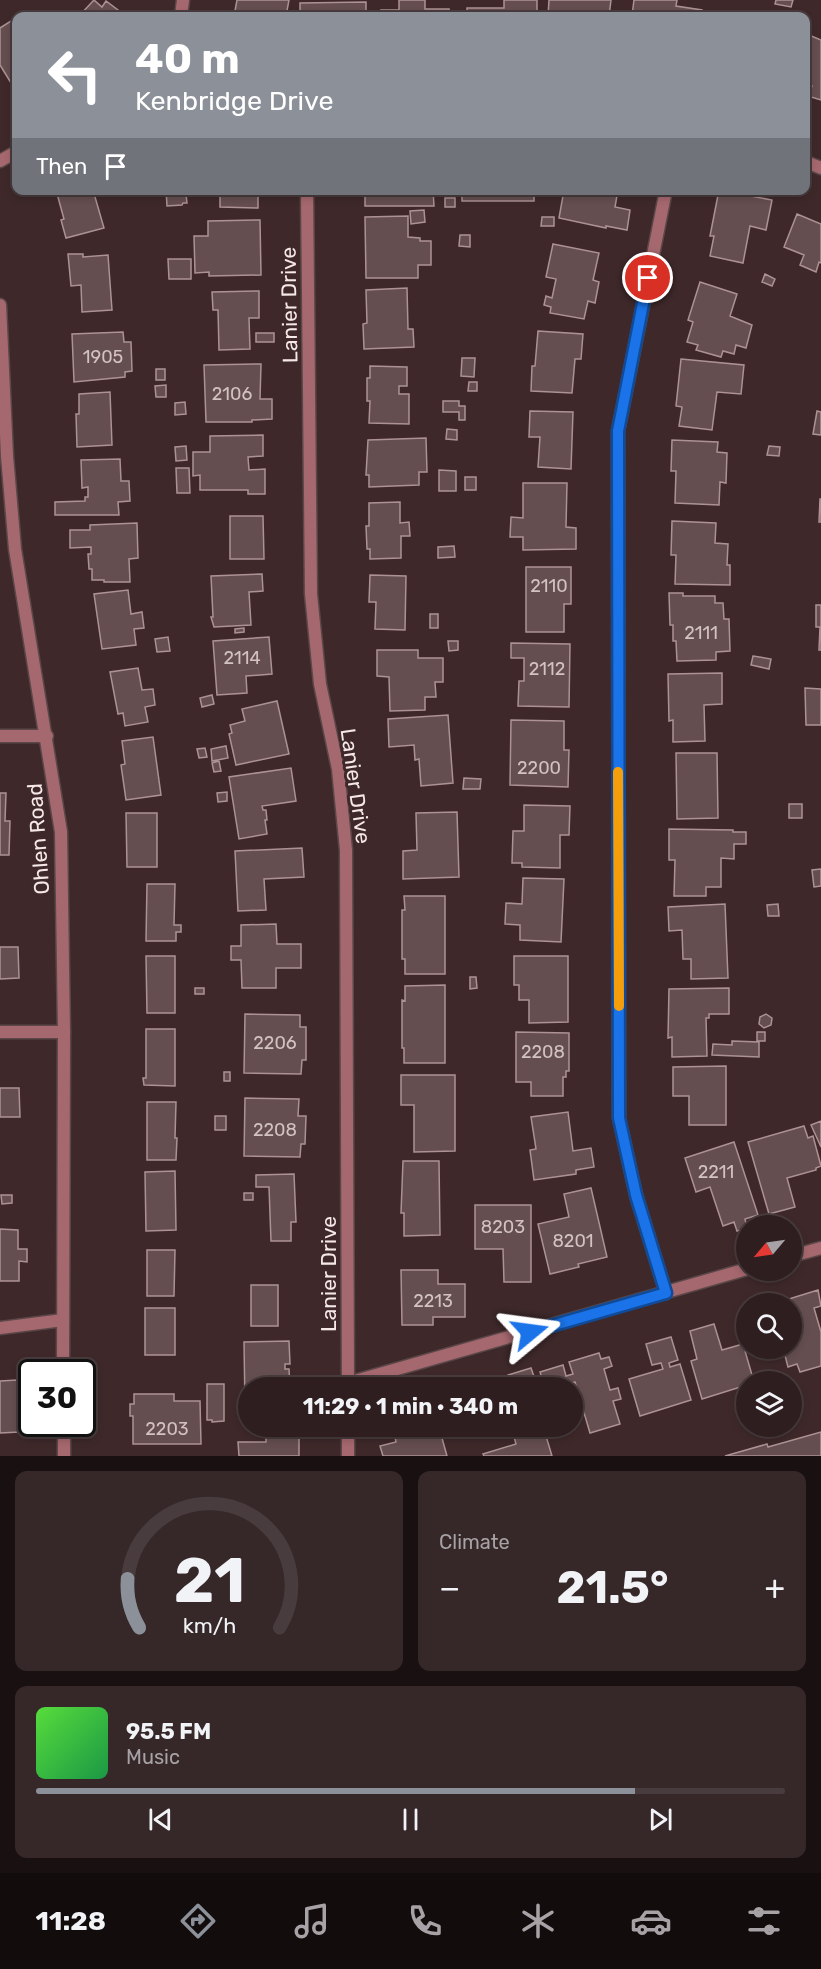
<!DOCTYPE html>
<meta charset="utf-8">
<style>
body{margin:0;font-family:Rubik,sans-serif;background:#362729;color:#f1f3f6;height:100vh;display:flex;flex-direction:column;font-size:22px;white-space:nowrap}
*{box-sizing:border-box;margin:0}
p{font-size:20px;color:#a7a2a5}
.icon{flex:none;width:33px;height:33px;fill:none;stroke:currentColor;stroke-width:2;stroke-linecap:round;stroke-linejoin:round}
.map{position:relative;height:1456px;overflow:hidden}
.drawer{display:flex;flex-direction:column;gap:15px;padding:15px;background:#191012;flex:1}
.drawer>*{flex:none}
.banner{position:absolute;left:12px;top:12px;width:798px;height:183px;border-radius:12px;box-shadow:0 3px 9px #0003,0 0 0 2px #493c3e;background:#8c9099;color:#fff;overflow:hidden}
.needle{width:39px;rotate:241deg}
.fabs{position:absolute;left:736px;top:1215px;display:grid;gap:12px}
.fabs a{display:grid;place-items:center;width:66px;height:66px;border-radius:50%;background:#2e1e20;box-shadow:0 3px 9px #0003,0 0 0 2px #493c3e;font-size:30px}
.speed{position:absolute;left:18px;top:1359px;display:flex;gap:12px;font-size:30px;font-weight:700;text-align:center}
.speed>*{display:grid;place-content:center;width:78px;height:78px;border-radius:50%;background:#2e1e20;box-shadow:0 3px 9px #0003,0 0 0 2px #493c3e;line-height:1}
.speed .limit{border:3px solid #111;border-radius:9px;background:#fff;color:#111}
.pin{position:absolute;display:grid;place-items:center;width:51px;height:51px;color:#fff;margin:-26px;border:3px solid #fff;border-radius:50%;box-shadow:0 2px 6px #0007}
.me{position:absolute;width:66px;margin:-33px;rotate:74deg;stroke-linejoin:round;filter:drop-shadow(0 0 4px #0008)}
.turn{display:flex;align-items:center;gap:21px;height:126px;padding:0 24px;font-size:27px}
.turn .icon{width:78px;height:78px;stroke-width:2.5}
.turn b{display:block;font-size:42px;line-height:51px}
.then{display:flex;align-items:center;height:57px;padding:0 24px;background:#0003;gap:12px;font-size:22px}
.big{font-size:45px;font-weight:700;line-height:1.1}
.drawer .widget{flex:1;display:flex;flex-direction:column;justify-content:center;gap:9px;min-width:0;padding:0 21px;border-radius:12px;background:#362729}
.drawer .dial{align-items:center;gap:0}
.dial svg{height:156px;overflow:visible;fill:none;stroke:#493c3e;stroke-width:7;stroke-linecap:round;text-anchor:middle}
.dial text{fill:#f1f3f6;stroke:none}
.song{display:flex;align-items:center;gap:18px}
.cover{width:72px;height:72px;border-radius:9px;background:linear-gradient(135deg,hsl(110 70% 55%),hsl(140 70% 35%))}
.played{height:6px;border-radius:3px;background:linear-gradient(90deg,#8c9099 80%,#493c3e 80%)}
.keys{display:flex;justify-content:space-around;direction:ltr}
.heat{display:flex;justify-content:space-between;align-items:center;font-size:33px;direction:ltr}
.drawer .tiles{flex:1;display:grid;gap:15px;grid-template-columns:1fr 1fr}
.widget:last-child{grid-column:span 2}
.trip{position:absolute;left:238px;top:1377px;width:345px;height:60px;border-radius:30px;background:#2e1e20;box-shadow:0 3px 9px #0003,0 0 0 2px #493c3e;font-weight:700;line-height:60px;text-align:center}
.menu{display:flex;height:96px;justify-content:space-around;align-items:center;background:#120c0d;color:#a7a2a5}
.menu .icon{width:42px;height:42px}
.menu .selected{color:#8c9099}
.menu b{font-size:27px;color:#f1f3f6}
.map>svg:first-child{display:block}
.building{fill:#654e50;stroke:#ad9294;stroke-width:1.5}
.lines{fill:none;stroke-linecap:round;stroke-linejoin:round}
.minor-casing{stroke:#5b4748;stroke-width:15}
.tertiary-casing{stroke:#5b4748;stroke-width:15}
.minor{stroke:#a6686f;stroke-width:12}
.tertiary{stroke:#a6686f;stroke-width:12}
.route-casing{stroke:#114b97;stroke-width:15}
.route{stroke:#1a73e8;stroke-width:10}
.slow{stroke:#f59e0b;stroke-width:10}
.labels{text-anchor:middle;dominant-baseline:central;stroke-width:6;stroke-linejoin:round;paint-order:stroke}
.number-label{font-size:18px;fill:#d2c2c2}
.street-label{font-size:21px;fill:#f6e8e8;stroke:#3e282a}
</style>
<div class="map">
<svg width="821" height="1456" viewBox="0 0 821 1456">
<rect width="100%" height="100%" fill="#3e282a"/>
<!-- building -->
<path class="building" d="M94,0L102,7L106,1L126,16H79Z
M237,0H289L286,16H234Z
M399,0H425V9H449V16H381V10H399Z
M504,0H537V16H467V8H504Z
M549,0H611L609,16H548Z
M634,0H677L676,6L702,10L701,16H632Z
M776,0H793L791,7L775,4Z
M366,2V16H300V3Z
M14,19L16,24V91L0,65V28Z
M809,35L821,40V100L808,96L812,86L806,84V45Z
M56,190H93L104,228L66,238L61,220L64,219Z
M166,190H182V194H186L187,203H183L182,205L167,206Z
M220,190H258V208L220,207Z
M365,190H433L434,206H365Z
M462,190H534V201H462Z
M564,190H618L615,207L630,210L627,230L606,226V228L559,218Z
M719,190L772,200L766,230L750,226L743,263L710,256L714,236H710Z
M445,198H455V207H445Z
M424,210L425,222L411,224L410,211Z
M797,214L821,224V263L819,262L816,272L800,265L804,255L784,247Z
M408,216V237L420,238V241H431V265H418V278H366L365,217Z
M542,217H554V226H541Z
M260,220L261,275L209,276V272L195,273L194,236H208V221Z
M460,235H470V247L459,246Z
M553,244L599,253L593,280L599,282L595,303L588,301L584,319L550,313L551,307L544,305L546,296L552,298L556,279L546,277Z
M68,254H83V257L108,255L112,310L82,312L81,285L71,286Z
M168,259H191V279H169Z
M765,274L775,279L772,286L762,282Z
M700,282L737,294L730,316L752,325L746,348L736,345L734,354L723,351L721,357L696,350L698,345L687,342L693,322L688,320Z
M407,288L408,329H413L414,347L364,349L363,324L367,323L366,290Z
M259,291V318H249L250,349L219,350L218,310H213L212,292Z
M538,331L583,334L581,359H575L572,393L531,391L532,366H535Z
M123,332L124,342H131L132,371L125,372V377L74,382L72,334Z
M256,333H274V342H256Z
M462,358H475L474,377L461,376Z
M681,359L744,365L741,394L717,392L712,430L679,426L682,407L676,406Z
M261,364L260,399H272V419L252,420V422H206L204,365Z
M370,366L407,367V386H399V394H409V424L369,423L370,401H367V378H370Z
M156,369H165V380H156Z
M469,382H477V391H468Z
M166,385V397H156L155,386Z
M110,392L112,445L77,447L76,414H79V394Z
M443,401H459V406H465V420H459V412H443Z
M185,402L186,414L175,415V403Z
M530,411L573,412L571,469L538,467L540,437H529Z
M817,411L821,412V435L813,434Z
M447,429L457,430V440L446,439Z
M263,435V456L248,457L249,470L265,469V494H248V490H200V475L193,476V452H210V436Z
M426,438L427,472H419V485L369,487V475H366L368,440Z
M672,440L718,442L717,452L727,453L726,483L720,482L719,505L675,503L676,471H671Z
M186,446L187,460L176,461L175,447Z
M769,446L780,447L779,456L767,455Z
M120,459L121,481H129L130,501L118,502L119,515H55V502L85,501V497H88V487L82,488L81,460Z
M176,468H189L190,493H177Z
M439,470L456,471V491H439Z
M465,477H476V490H465Z
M523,483H567L566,527L576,528V549L523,550V537H510L511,517L523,518Z
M820,499H821V522H819Z
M400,502V523L409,522L410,536H401V558L370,559V549H367L366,526H369V503Z
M230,516H263L264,559H230Z
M672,521L716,523L715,543L728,544L727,565H730V585L675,584L676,555H671Z
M137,523L138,558L129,559L130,582H104V580H92V569H89L88,554H91V547L70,548V530H90V525Z
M454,546L455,557L438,558V547Z
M526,567H571V604H564V632H526Z
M262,574L263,591L249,592L251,625L214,627L211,617H213L211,576Z
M370,575L406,576L405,630L375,629L376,602H369Z
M128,590L131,614L142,612L144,628L134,629L136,645L102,649L94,594Z
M669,593H683V596H715V603H723L724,619H729L730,651L716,652V660L677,661L676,641H673V625H670Z
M816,605H821V650H819L820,627H816Z
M430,614H438V628H430Z
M244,628V632L235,633V629Z
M168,637L170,651L157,652L155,639Z
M269,637L272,674L246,676L247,693L217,695L213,641Z
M448,641H458V650L449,651Z
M511,643L570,644L569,707L518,706L519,681H524V658H511Z
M377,650H418V658H443V682H435L436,697H425V710L390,711L389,677L377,676Z
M753,656L771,659L769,669L751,665Z
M138,668L142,690L153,689L155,705L145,707L148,722L125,726L123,713L118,714L110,672Z
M722,673V704L704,705L705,741L673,742V720L669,721L668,674Z
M805,688L821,689V725H806Z
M212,695L214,704L202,707L200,698Z
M277,701L289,754L236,765L229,734L232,733L230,725L245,721L242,709Z
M448,715L453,783L421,786L419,759L415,760L414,745L389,747L388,719Z
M511,720L564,721V750H569L568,787L510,785Z
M153,737L161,795L126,800L121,765L125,764L122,741Z
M226,746L228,758L212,761L211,749Z
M205,748L207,757L199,758L197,749Z
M676,753H717L718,818L677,819Z
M219,761L221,771L214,772L212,763Z
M291,768L296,801L262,806L263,810H266L267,820H265L267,834L239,839L229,777Z
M464,778L481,779L480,789H463Z
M227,792V801L218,802L217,793Z
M0,793H6L5,821H10L9,855H0Z
M789,804H802V818H789Z
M524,805L570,806L569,835H560V868L522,867V863H512L513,831H524Z
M457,812L459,877L403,879V851L417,850L416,813Z
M126,813H157V867H127Z
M669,829L733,830V832H746V844H734V859L721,858V887H706V896H674L675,860H669Z
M302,848L304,877L264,879L266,910L238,911L235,851Z
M821,869V886L814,887L812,870Z
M523,878L564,879L561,942L520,940V925L505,924L506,903L522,904Z
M147,884H175L174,925H181V932H176V941H146Z
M404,896H445V974H405V959H402V910H405Z
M725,904L728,978L691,979V959H683L682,930L669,931L668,907Z
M778,904L779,916H768L767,905Z
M276,924L277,944H301V968H276V988H242L241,960H231V946H241V925Z
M0,947H18L19,978L0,979Z
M146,956H175V1013H147Z
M514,956H568V1022L529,1023V1000H519V985H514Z
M470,977H476L477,988L470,989Z
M445,985V1063H404V1048H402V1000L405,1001V986Z
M195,988H204V994H195Z
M729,988V1014H709V1018H706L707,1056L672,1057V1037L668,1038L669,989Z
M245,1014L300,1015V1027H306V1060H302L301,1074L244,1073Z
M766,1014L772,1018L771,1025L764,1028L759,1024L760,1017Z
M146,1029H175V1086L144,1085L143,1078H146Z
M516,1032L569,1033V1071H566V1077H563V1096H531V1082H516Z
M757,1032H765V1041H757Z
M732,1041L759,1042V1057L712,1055L713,1044L732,1045Z
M726,1066V1125H689V1096H673V1067Z
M224,1072H230V1081H224Z
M401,1075H455V1151L414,1152V1105H401Z
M0,1088H19L20,1117H0Z
M245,1098L299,1099L298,1116H306L305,1144H301L300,1157L244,1156Z
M147,1102H176L175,1138H177L176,1160H147Z
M568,1112L573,1151L591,1148L594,1167L576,1170V1174L534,1180L530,1150L536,1149L531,1117Z
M215,1116H226V1130H215Z
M821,1121V1147L811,1125Z
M804,1126L808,1138L813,1136L821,1166L816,1168V1170L787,1178L795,1207L769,1214L748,1142Z
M734,1142L758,1215L745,1219L747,1228L737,1231L734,1222L723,1226L710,1187L696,1192L685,1158Z
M403,1161H439L440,1235L404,1236V1213H401Z
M175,1171L176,1230L146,1231L145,1172Z
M294,1174L296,1222H291V1241H271L269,1187H256V1175Z
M591,1188L607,1257L578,1264L579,1267L550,1274L538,1224L569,1217L564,1194Z
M244,1193H253V1200H244Z
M1,1195H12V1203L2,1204Z
M475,1205H531V1282H504L503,1249H475Z
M0,1229L18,1230V1249H27V1262L19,1261V1281H0Z
M147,1250H175L174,1296H147Z
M401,1270H438V1284H465V1317H433V1325H402Z
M251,1285H278V1326H251Z
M818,1290L821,1306L814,1308L821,1332V1366L800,1372L797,1364L788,1367L783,1348H792V1304H779V1302Z
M145,1308H175V1355H145Z
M714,1324L722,1350L743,1344L754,1382H747V1385L702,1399L691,1361L697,1359L690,1331Z
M671,1337L678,1360L669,1363L670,1367L680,1364L691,1400L640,1416L629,1379L663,1369L661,1363L652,1365L646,1344Z
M289,1341L290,1364H285V1369H289L290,1388H249V1406H245L244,1342Z
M599,1353L601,1359L609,1357L612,1366L604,1369L610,1390L618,1388L621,1399L613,1401L620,1424L590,1433L575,1382L569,1384L570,1388H545L540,1372L563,1365L566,1376L573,1374L569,1362Z
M531,1368L538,1388H512L508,1375Z
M17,1380L19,1432L0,1433V1381Z
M207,1384H224V1421L212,1422V1420H207Z
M134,1394H174V1401H200L201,1444H133V1416H130V1404H134Z
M393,1426H423L425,1435L440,1431L447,1456H383L380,1446L396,1442Z
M511,1426H543L552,1456H484L483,1454L516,1444Z
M821,1432V1456H725L767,1444L768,1447Z
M266,1436H299V1456H239L238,1442H266Z"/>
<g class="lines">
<!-- minor casing -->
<g class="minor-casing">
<path id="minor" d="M181,16L183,0
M0,161L16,152
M806,162L821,168
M307,190L311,594L320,684L338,769L346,850L348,1388
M666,190L618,431L619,1118L636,1195L666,1293
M0,736H47
M0,1032H64
M792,1256L821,1248
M0,1328L63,1320
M348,1383L747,1269
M348,1456V1426"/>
</g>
<!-- tertiary casing -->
<g class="tertiary-casing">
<path id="tertiary" d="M0,305L7,456L15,549L61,832L64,1032L63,1372
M64,1424V1456"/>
</g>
<!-- minor -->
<use href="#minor" class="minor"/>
<!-- tertiary -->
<use href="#tertiary" class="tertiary"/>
</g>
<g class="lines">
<!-- route casing -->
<g class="route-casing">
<path id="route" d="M530,1332L666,1293L636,1195L619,1118L618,431L648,278"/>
</g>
<!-- route -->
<use href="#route" class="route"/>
<!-- slow -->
<path class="slow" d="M618,772L619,1006"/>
</g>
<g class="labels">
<!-- number labels -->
<g class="number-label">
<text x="103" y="357">1905</text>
<text x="232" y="394">2106</text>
<text x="549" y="586">2110</text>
<text x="701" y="633">2111</text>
<text x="242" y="658">2114</text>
<text x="547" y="669">2112</text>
<text x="539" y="768">2200</text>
<text x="275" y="1043">2206</text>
<text x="543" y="1052">2208</text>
<text x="275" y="1130">2208</text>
<text x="716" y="1172">2211</text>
<text x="503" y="1227">8203</text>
<text x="573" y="1241">8201</text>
<text x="433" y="1301">2213</text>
<text x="167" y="1429">2203</text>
</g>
<!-- street labels -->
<g class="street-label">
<text transform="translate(289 305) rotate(-91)">Lanier Drive</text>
<text transform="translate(356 786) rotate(82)">Lanier Drive</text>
<text transform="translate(38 839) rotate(-94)">Ohlen Road</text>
<text transform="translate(328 1274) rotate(-90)">Lanier Drive</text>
</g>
</g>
</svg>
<div class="fabs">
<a><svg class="needle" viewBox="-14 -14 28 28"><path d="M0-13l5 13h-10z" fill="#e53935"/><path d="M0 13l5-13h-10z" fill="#a7a2a5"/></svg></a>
<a><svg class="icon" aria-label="search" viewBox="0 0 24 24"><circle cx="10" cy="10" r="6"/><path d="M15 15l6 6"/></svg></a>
<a><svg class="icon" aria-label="layers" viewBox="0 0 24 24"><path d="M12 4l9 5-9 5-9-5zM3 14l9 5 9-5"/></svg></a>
</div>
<div class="speed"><div class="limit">30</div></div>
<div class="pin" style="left:648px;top:278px;background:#d93025"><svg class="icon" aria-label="arrive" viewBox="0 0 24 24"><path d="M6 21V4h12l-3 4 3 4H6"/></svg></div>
<svg class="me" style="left:530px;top:1332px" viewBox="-20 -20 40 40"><path d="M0-17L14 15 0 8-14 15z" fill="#1a73e8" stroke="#fff" stroke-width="4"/></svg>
<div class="trip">11:29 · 1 min · 340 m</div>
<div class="banner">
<div class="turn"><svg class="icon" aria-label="left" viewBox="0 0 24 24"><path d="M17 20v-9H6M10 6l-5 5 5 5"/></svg><div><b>40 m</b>Kenbridge Drive</div></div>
<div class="then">Then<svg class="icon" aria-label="arrive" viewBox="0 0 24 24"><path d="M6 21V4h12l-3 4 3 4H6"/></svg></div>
</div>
</div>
<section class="drawer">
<div class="tiles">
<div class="widget dial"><svg viewBox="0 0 100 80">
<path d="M14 69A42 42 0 1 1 86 69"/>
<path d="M14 69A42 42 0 0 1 8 44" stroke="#8c9099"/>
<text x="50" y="56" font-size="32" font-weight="700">21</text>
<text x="50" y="72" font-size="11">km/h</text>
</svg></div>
<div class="widget"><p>Climate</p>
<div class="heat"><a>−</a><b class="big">21.5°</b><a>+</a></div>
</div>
<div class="widget">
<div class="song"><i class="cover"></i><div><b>95.5 FM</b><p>Music</p></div></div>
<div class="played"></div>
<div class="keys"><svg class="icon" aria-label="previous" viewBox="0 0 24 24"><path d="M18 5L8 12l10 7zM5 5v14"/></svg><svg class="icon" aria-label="pause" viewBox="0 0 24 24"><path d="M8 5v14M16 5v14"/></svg><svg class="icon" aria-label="next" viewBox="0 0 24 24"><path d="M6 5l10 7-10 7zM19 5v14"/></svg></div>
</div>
</div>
</section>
<nav class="menu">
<b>11:28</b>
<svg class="icon selected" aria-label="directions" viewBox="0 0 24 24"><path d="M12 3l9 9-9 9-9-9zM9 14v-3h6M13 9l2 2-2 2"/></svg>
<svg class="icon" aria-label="music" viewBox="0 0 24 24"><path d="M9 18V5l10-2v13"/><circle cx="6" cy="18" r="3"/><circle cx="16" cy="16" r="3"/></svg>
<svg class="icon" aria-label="phone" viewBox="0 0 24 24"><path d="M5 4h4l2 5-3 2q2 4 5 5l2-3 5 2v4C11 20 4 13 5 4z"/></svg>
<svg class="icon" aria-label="climate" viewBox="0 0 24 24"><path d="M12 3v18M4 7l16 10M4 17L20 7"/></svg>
<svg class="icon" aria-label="car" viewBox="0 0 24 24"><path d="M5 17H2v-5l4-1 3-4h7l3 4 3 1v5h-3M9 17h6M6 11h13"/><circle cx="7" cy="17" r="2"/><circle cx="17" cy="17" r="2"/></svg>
<svg class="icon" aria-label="filters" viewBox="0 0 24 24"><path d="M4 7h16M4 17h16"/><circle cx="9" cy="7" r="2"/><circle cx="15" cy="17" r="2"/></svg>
</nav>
